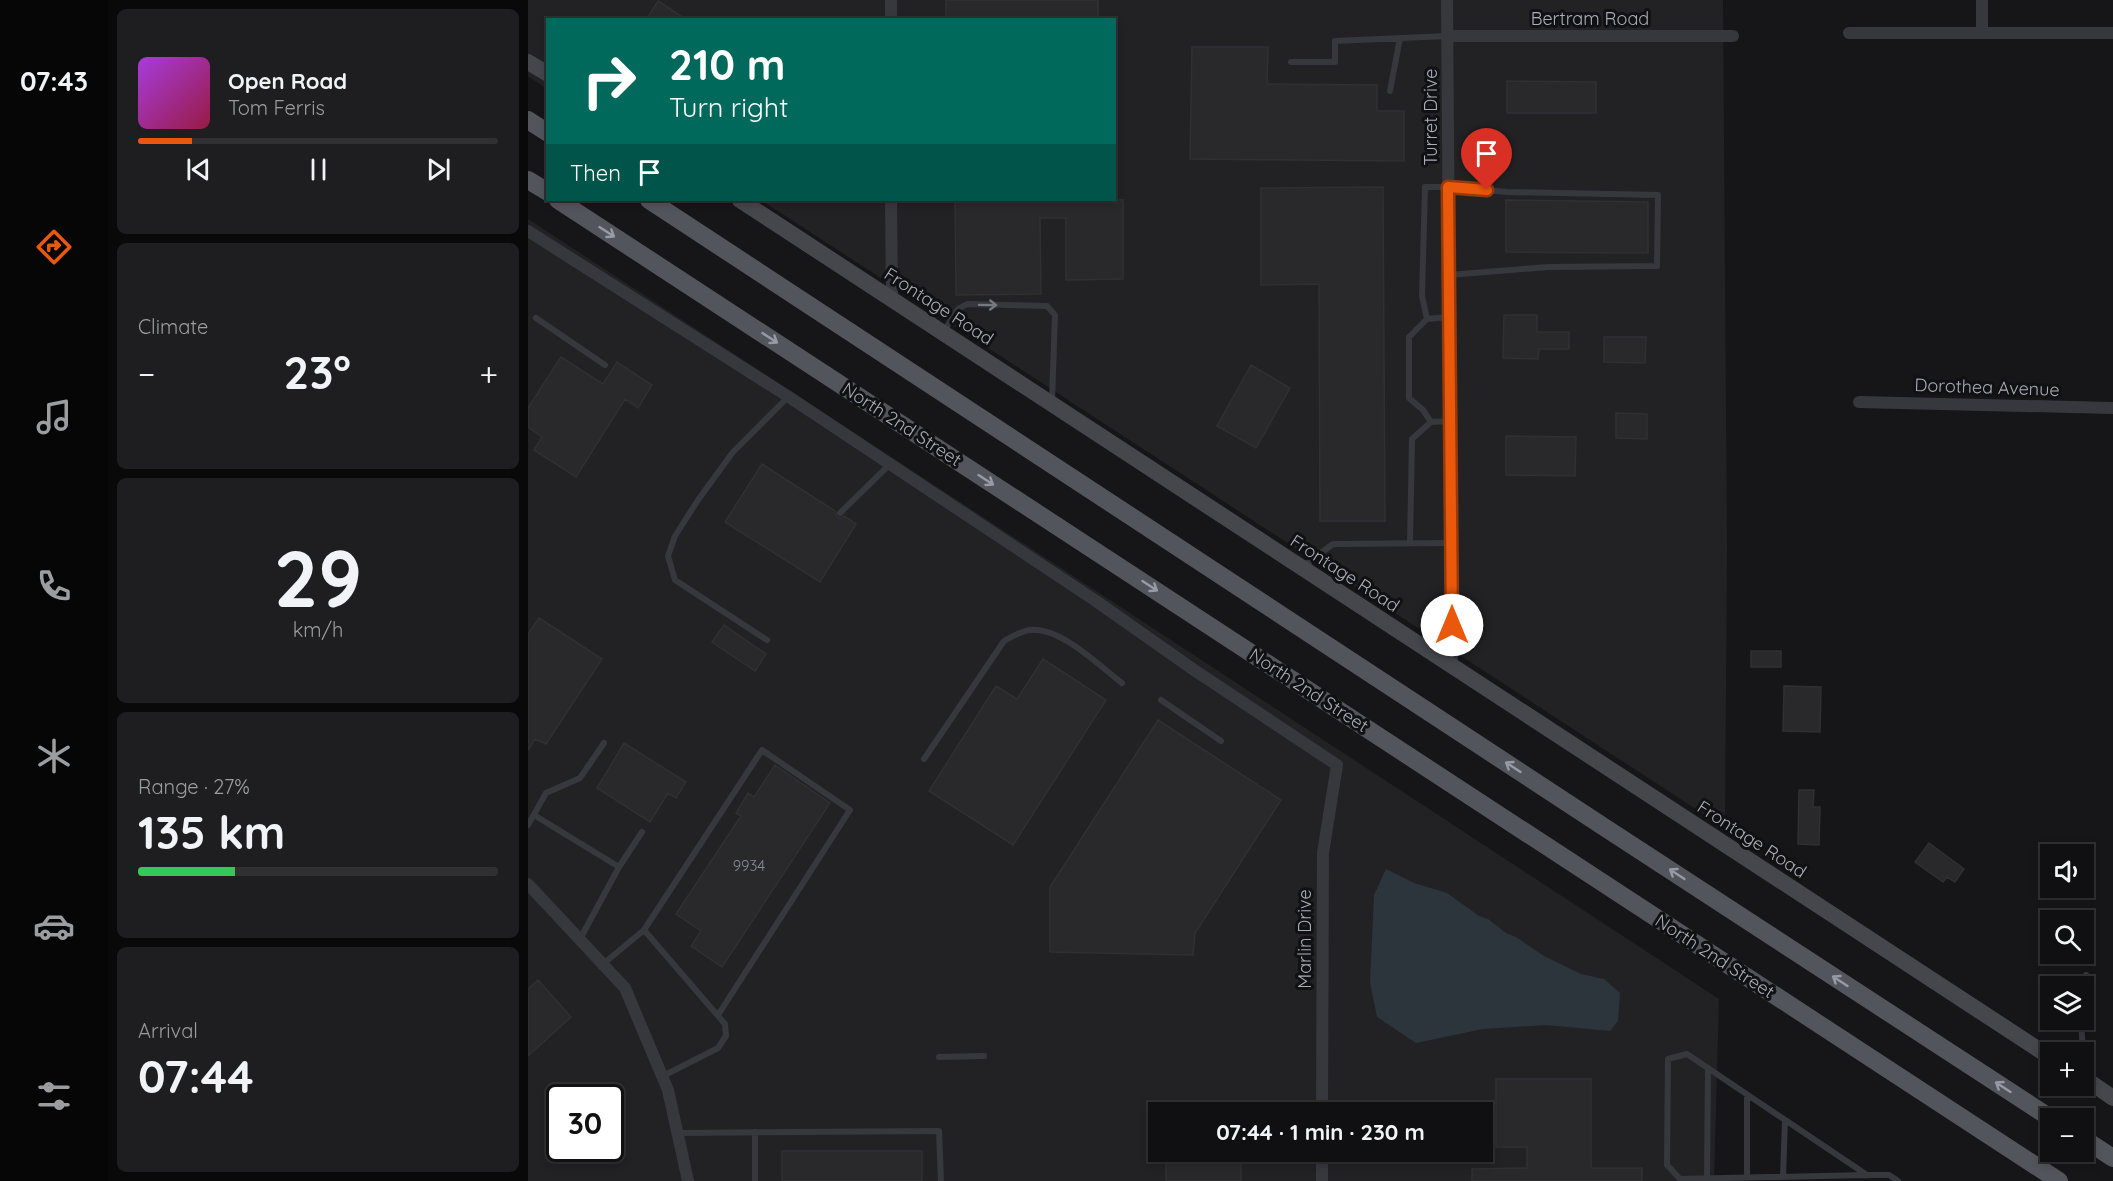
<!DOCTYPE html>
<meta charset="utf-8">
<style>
body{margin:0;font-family:Quicksand,sans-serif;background:#1e1e20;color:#f1f3f6;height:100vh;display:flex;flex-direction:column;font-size:22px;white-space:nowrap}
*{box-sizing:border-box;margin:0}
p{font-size:20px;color:#9c9d9f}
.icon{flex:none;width:33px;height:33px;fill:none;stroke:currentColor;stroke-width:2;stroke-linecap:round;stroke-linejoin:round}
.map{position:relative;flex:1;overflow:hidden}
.panel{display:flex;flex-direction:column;gap:9px;padding:9px;background:#09090a;width:420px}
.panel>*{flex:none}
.hud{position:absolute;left:18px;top:18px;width:570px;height:183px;border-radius:0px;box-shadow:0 3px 9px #0003,0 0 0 2px #303032;background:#00695c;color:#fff;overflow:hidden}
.tools{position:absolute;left:1512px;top:844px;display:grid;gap:12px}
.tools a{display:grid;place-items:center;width:54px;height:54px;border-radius:0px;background:#101012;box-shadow:0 3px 9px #0003,0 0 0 2px #303032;font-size:30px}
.speed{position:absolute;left:18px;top:1084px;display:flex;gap:12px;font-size:30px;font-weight:700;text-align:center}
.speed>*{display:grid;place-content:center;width:78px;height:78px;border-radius:50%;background:#101012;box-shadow:0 3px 9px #0003,0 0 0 2px #303032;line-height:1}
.speed .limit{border:3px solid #111;border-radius:9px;background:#fff;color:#111}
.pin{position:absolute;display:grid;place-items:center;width:51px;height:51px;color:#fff;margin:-62px -26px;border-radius:50% 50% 50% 0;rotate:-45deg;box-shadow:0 0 6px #0007}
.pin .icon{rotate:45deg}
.me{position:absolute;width:66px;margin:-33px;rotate:0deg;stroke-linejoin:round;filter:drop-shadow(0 0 4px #0008)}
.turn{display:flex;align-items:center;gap:21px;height:126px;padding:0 24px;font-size:27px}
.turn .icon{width:78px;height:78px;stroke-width:2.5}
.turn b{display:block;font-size:42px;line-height:51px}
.then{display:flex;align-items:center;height:57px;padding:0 24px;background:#0003;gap:12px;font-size:22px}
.big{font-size:45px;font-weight:800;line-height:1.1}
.panel .widget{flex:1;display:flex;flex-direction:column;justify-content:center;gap:9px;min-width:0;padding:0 21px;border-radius:9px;background:#1e1e20}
.panel .dial{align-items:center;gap:0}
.dial b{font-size:78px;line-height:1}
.song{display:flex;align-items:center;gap:18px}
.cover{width:72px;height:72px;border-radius:9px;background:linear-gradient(135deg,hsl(280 70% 55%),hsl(340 70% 35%))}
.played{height:6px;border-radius:3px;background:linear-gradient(90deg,#ea580c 15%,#303032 15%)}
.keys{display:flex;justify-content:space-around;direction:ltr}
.heat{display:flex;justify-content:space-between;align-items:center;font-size:33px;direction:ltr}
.charge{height:9px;border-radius:4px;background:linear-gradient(90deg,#34c759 27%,#303032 0)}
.trip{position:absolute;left:620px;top:1102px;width:345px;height:60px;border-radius:0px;background:#101012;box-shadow:0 3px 9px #0003,0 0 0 2px #303032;font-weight:800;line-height:60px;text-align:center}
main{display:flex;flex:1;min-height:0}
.tab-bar{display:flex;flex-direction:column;width:108px;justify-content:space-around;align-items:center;background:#060607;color:#9c9d9f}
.tab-bar .icon{width:42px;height:42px}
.tab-bar .active{color:#ea580c}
.tab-bar b{font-size:27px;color:#f1f3f6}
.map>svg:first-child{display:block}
.built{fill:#222225;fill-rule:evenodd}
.water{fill:#2c353c}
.building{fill:#29292c;stroke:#303034;stroke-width:1.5}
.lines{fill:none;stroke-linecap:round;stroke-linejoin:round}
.lane{stroke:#37383d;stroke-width:6}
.street{stroke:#37383d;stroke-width:12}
.secondary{stroke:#45474d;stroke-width:16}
.primary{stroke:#53555c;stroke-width:18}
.oneway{stroke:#979ba6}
.oneway2{stroke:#757881}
.route-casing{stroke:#983908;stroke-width:15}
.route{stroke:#ea580c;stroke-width:10}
.labels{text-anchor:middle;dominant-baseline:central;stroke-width:6;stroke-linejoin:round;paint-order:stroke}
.number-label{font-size:15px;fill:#888b94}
.street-label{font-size:18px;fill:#a8adb8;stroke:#111113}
</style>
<main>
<nav class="tab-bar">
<b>07:43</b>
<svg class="icon active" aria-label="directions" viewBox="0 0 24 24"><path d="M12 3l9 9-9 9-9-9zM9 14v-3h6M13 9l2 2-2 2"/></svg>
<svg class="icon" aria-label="music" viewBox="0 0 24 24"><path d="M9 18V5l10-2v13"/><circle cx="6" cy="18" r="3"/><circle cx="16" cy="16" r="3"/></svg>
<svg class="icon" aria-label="phone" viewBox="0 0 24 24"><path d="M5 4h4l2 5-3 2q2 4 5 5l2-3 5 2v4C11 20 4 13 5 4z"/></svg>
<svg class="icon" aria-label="climate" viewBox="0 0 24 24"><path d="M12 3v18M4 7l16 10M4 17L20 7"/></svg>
<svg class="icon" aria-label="car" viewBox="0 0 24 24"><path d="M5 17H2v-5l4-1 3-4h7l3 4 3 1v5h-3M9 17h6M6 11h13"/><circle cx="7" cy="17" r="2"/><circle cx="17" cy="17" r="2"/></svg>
<svg class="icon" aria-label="filters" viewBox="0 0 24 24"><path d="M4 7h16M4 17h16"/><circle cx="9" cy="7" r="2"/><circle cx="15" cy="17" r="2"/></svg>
</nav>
<section class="panel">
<div class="widget">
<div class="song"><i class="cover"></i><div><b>Open Road</b><p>Tom Ferris</p></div></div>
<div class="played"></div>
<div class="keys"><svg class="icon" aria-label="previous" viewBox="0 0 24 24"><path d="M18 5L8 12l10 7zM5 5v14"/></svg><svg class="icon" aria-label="pause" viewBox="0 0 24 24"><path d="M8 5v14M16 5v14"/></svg><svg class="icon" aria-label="next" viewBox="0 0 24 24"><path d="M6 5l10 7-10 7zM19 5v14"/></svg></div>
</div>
<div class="widget"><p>Climate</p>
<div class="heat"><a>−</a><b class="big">23°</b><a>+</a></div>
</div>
<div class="widget dial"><b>29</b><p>km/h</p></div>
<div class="widget"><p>Range · 27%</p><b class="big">135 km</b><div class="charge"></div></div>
<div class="widget"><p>Arrival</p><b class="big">07:44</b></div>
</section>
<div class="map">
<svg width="1585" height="1181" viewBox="0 0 1585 1181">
<rect width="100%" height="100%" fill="#161618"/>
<!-- built -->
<path class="built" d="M0,0H1195L1199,548L1197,828L233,200H586V20H20L19,89L0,76Z
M0,219L1191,999L1186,1181H0ZM32,1098H82V1149H32ZM630,1113H954V1152H630Z"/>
<!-- water -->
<path class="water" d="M858,869L886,883L919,893L951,916L960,919L978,933L988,937L1016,956L1053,974L1076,979L1092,993L1090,1021L1082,1031L1018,1025L955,1029L888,1043L849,1017L842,983L846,895Z"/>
<!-- building -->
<path class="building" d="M418,0H570V20H418Z
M130,1L159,20H118Z
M664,47H740L739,84L849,85V111H876V161L662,159Z
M979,81L1068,82V113H979Z
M855,187L857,521H792L791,284L733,285V188Z
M427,200H595V279L538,280V218H512L513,294L428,295Z
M978,200L1120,202V253L978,252Z
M976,315H1009V332H1041V349H1011L1010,359L975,358Z
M1076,337H1118L1117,363L1076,362Z
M33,357L75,384L89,362L124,385L110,408L97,399L48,477L6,450L14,437L0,427V408Z
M723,365L762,388L728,448L689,426Z
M1088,413L1119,414V439L1088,438Z
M978,436L1048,437L1047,476L978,475Z
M234,464L307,511L309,517L313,518L316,516L328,524L292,582L197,522Z
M11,618L74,659L18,744L7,739L0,750V634Z
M196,625L238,654L227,671L184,642Z
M1223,651H1253V667H1223Z
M515,659L578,700L485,845L401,791L468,686L489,699Z
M1256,686L1293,687L1292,732L1255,731Z
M630,720L753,800L667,933L665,955L522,952V887Z
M96,743L158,782L148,798L140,793L122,822L69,788Z
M247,765L302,803L194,967L163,946L173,931L148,914L213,816L208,813L220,793L226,797Z
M1271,790H1286L1285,807H1292L1291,845L1270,844Z
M1401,843L1436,869L1427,882L1419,877L1415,882L1387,862Z
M10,980L43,1017L0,1056V989Z
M968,1079H1063V1168H1114V1181H944V1169L999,1168V1147H968Z
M254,1151H394V1181H254Z
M638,1152H713V1181H638Z"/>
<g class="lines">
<!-- lane -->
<path class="lane" d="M763,62H807V41L919,36
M862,91L872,38
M8,318L77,365
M899,319L894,296L897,187H920L979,192L1130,195L1129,266L1020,267L921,275
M416,331L430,309L439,304L519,306L527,315L524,401
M903,422L895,410L881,398V337L899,319L921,317
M312,513L361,465
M882,543L884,439L903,422L922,421
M774,567L805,544L923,543
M239,640L147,580L140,556L147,536L170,500L205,452L260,397
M633,700L693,741
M396,759L476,641C483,637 493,631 502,630C533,627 570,665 594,683
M6,815L91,867
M0,825L18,793L52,778L76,743
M116,930L234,750L322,810L190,1015
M52,939L91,867L114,832
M75,964L116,930L197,1024L198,1036L190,1048L135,1076
M1556,998L1558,975
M1553,1020L1555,1053
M411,1057L456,1056
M150,1133L411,1131L413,1181
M1339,1175L1159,1054L1140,1059L1139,1165L1152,1179L1339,1175H1361L1370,1181
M1255,1177L1257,1120
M1179,1178L1180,1068
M1219,1178V1095
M227,1181V1132"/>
<!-- street -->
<path class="street" d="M363,0V20
M919,0L924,667
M1454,0V32
M1321,33H1585
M919,36H1205
M363,200L364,298
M0,231L261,397L568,601L666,670L809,765L795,853L794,1113
M1331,402L1585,408
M0,884L97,988L140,1090L160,1181
M794,1181V1152"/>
<!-- secondary -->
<path class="secondary" d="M0,62L20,74
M212,200L1522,1057
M1556,1078L1585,1098"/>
<!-- primary -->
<path class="primary" d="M0,120L20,133
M0,180L20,192
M30,200L1531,1181
M121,200L1076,827L1524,1119
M1556,1139L1585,1158"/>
</g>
<!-- one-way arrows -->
<defs><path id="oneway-shaft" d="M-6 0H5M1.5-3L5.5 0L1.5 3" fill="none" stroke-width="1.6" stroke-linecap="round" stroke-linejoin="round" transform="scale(1.5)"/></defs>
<g class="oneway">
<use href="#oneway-shaft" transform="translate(79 232) rotate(33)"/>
<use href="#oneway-shaft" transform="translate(242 338) rotate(33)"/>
<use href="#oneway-shaft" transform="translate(458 480) rotate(33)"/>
<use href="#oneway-shaft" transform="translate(622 586) rotate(33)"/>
<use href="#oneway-shaft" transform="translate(985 767) rotate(-147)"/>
<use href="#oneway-shaft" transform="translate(1149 874) rotate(-147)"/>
<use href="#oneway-shaft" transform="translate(1312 981) rotate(-147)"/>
<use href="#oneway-shaft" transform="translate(1475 1087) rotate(-147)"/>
</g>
<use class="oneway2" href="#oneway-shaft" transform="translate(460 305) rotate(1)"/>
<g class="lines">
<!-- route casing -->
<g class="route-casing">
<path id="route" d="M924,625L920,187L959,190"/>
</g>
<!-- route -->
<use href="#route" class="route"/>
</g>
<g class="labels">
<!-- number labels -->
<g class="number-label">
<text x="221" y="865">9934</text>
</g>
<!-- street labels -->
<g class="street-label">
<text x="1062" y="18">Bertram Road</text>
<text transform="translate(902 117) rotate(-90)">Turret Drive</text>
<text transform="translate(411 306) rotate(33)">Frontage Road</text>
<text transform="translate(1459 387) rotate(2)">Dorothea Avenue</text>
<text transform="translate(374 424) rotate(33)">North 2nd Street</text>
<text transform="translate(817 573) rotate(33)">Frontage Road</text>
<text transform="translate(781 690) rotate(33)">North 2nd Street</text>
<text transform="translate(1224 839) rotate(33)">Frontage Road</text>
<text transform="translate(776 939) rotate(-90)">Marlin Drive</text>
<text transform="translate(1187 956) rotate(33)">North 2nd Street</text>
</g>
</g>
</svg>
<div class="tools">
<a><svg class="icon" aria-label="sound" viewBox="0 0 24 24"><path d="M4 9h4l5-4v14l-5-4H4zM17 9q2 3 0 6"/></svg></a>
<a><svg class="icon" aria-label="search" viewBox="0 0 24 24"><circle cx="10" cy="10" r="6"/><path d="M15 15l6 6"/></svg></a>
<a><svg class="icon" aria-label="layers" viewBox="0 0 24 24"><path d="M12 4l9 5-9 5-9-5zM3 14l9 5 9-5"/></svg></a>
<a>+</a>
<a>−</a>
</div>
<div class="speed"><div class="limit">30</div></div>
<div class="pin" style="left:959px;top:190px;background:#d93025"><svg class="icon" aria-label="arrive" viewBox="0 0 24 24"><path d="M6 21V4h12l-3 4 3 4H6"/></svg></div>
<svg class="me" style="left:924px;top:625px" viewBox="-20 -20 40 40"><circle r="19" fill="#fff"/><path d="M0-13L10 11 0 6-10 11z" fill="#ea580c"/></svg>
<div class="trip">07:44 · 1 min · 230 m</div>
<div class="hud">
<div class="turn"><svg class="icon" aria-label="right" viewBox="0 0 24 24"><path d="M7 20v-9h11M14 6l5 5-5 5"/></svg><div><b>210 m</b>Turn right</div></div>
<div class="then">Then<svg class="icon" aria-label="arrive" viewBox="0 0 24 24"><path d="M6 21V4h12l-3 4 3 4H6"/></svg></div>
</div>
</div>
</main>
